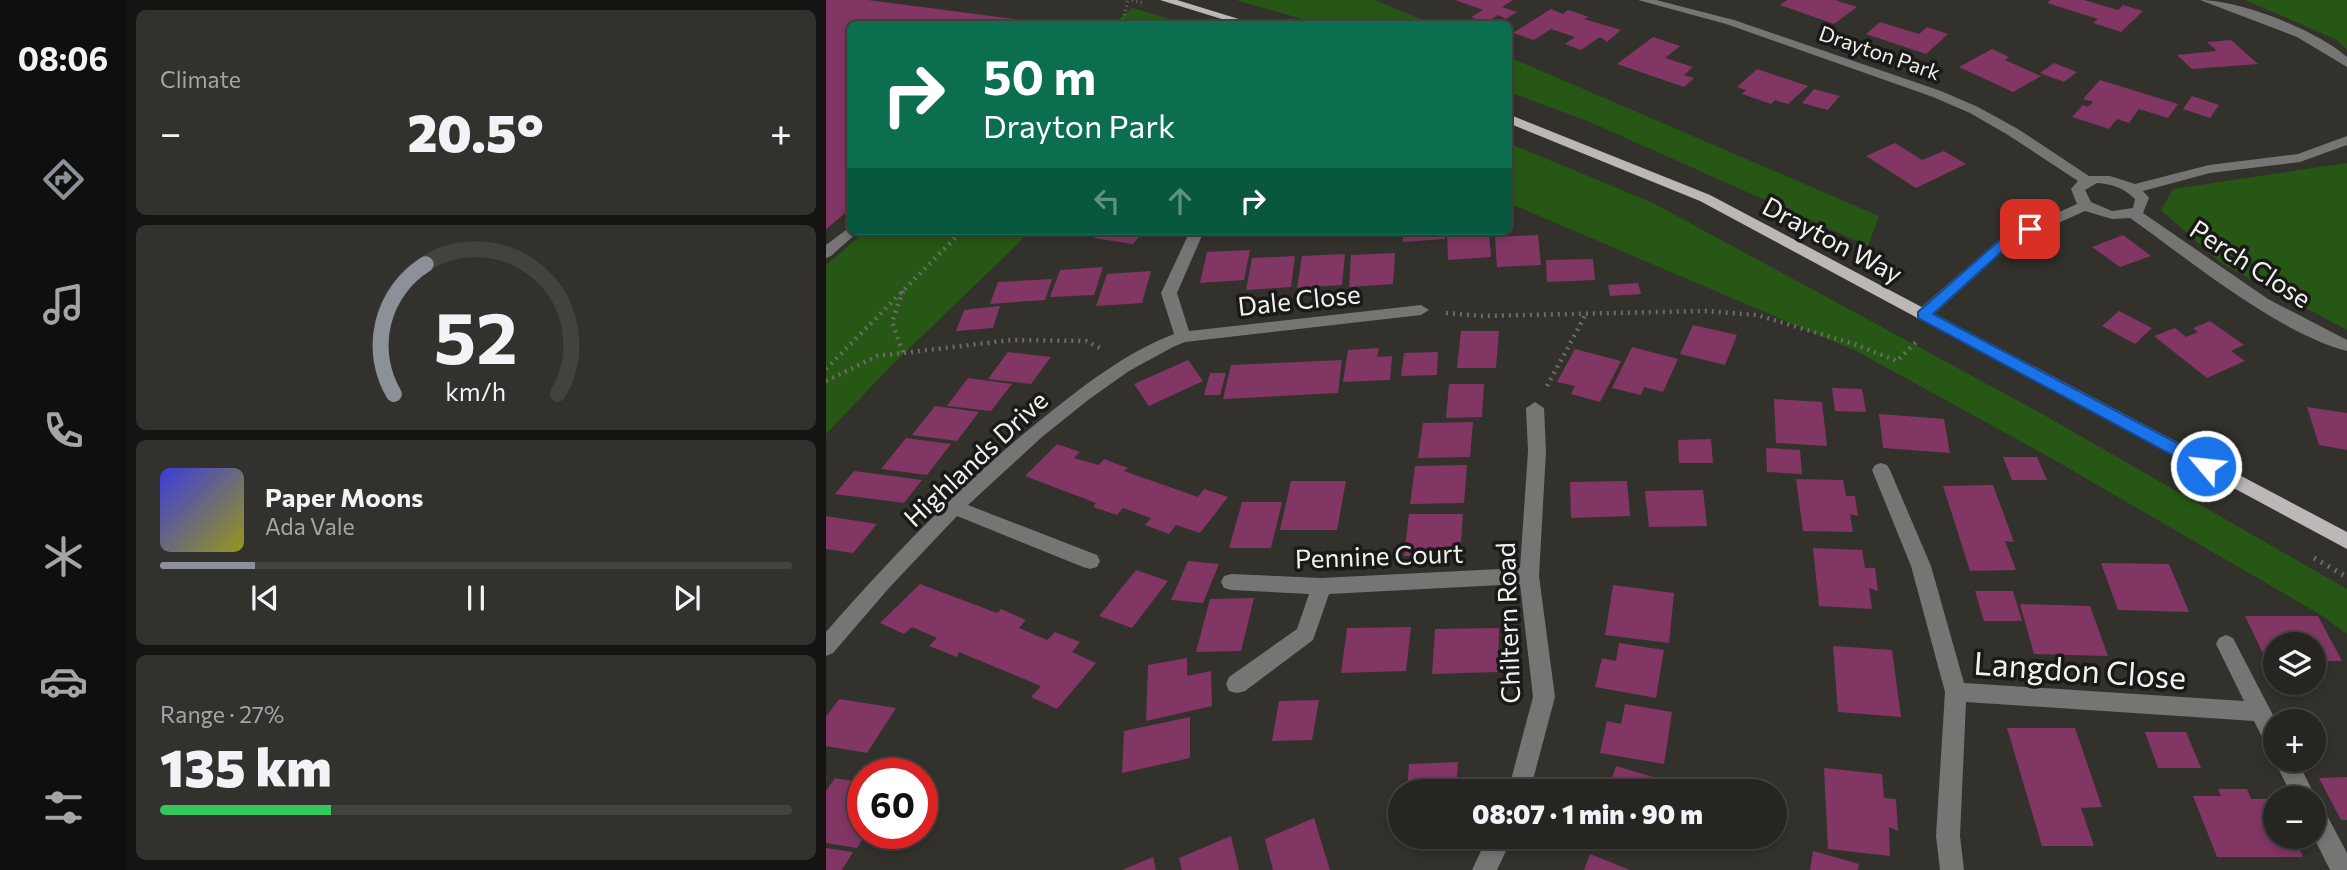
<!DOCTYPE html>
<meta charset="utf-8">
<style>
body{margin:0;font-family:Commissioner,sans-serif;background:#32312e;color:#f1f3f6;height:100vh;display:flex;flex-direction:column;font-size:26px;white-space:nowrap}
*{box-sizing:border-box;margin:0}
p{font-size:23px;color:#a4a5a5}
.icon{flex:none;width:38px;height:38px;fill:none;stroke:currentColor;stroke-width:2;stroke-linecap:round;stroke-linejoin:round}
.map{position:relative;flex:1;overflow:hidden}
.drawer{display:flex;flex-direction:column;gap:10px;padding:10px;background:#151412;width:700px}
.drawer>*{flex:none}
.hud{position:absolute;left:21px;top:21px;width:665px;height:214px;border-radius:10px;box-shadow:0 4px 10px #0003,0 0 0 2px #42423f;background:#0b6e4f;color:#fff;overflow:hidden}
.controls{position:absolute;left:1437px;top:632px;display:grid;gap:14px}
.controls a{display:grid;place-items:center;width:63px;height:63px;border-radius:50%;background:#262521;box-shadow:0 4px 10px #0003,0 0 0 2px #42423f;font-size:35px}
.speed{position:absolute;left:21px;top:758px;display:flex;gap:14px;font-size:35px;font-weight:700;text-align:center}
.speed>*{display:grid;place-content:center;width:91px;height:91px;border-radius:50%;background:#262521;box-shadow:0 4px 10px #0003,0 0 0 2px #42423f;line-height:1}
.speed .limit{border:10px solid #d22;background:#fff;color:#111}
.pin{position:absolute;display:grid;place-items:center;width:60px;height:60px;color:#fff;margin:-30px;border-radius:14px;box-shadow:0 4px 10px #0006}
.me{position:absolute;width:77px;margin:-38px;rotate:298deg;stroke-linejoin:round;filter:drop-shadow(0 0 5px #0008)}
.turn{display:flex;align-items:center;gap:24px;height:147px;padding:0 21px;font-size:32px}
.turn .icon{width:91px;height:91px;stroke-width:2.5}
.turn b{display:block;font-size:49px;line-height:60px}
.lanes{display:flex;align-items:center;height:66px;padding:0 21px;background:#0003;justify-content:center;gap:35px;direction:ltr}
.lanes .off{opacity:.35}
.big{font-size:52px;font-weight:800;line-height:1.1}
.drawer .tile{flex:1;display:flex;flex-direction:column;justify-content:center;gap:10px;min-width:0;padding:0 24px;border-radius:10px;background:#32312e}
.drawer .dial{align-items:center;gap:0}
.dial svg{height:182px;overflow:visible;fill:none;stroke:#42423f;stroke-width:7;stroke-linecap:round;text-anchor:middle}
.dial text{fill:#f1f3f6;stroke:none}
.song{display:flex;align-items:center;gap:21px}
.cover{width:84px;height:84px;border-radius:10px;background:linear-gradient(135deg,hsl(240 70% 55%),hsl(60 70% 35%))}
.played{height:7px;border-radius:4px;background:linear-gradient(90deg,#8c9099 15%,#42423f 15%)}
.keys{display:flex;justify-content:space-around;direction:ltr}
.heat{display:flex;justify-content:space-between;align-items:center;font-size:38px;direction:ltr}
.charge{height:10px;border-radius:5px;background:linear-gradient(90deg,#34c759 27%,#42423f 0)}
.trip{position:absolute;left:562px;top:779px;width:399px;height:70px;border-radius:35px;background:#262521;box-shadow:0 4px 10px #0003,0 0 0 2px #42423f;font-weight:800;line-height:70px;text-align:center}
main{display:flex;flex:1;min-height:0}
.menu{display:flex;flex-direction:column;width:126px;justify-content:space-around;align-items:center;background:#0f0f0d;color:#a4a5a5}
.menu .icon{width:49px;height:49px}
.menu .on{color:#8c9099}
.menu b{font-size:32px;color:#f1f3f6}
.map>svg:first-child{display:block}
.green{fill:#265714}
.building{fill:#813664}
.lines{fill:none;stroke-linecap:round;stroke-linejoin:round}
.path-far2{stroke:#6c6b67;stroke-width:3.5;stroke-dasharray:1 3.5;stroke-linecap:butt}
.path-far1{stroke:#6c6b67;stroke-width:4.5;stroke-dasharray:2 5;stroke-linecap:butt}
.path{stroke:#6c6b67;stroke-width:5;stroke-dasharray:2 6;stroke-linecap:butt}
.minor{fill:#777474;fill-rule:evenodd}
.major{fill:#beb7b7;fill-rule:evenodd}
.route{fill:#1a73e8;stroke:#114b97;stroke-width:2}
.labels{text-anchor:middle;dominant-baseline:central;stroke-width:7;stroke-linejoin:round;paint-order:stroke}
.far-street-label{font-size:21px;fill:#f1f1ed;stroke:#191917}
.street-label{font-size:26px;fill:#f1f1ed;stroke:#191917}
.near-street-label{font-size:32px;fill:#f1f1ed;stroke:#191917}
</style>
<main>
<nav class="menu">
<b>08:06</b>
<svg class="icon on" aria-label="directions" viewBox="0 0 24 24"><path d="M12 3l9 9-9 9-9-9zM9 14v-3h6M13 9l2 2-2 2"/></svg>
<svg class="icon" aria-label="music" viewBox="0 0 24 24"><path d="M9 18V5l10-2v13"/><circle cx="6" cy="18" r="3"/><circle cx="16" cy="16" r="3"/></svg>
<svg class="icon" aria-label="phone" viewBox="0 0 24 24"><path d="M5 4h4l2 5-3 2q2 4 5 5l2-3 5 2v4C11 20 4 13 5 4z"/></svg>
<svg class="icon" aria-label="climate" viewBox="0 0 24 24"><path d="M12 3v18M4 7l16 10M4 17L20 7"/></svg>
<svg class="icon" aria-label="car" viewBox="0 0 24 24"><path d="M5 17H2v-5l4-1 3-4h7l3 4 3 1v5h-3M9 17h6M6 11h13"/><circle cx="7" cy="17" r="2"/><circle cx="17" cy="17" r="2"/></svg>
<svg class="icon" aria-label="filters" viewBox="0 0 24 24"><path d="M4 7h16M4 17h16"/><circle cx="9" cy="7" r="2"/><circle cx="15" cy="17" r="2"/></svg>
</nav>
<section class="drawer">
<div class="tile"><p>Climate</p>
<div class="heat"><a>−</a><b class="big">20.5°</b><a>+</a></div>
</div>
<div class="tile dial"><svg viewBox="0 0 100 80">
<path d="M14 69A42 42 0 1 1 86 69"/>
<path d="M14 69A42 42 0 0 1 28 12" stroke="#8c9099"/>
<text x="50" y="56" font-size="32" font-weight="700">52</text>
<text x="50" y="72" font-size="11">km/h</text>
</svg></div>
<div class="tile">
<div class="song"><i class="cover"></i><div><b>Paper Moons</b><p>Ada Vale</p></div></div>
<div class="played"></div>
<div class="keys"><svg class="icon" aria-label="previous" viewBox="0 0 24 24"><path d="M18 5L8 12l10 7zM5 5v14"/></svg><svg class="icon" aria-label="pause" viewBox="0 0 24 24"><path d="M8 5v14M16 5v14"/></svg><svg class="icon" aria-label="next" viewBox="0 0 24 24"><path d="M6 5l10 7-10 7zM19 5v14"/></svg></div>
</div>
<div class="tile"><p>Range · 27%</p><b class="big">135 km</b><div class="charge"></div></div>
</section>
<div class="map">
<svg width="1521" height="870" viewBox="0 0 1521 870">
<rect width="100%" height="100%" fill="#32312c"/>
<!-- green -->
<path class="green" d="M410,0H549L606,24H493Z
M1419,0H1521V50L1511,40Z
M307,8L360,24H287Z
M683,57L1053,216L1042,246L764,122L683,92Z
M682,143L827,203L1209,410L1521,589V634L1495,615L1218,454L1030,351L683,203Z
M1521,163V330L1395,263L1335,210L1347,189Z
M40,231H205L64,367L0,434V265Z"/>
<!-- building -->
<path class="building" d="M0,0H42L218,23L24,24V209L0,229Z
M629,0H687L676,7L691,12L680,19L672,15L659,23L645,17L657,10Z
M961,0H1009L1031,7L1008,24L954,5Z
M1225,0H1258L1292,10L1297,5L1317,11L1295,32L1267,23L1272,19L1221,3Z
M725,9L737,14L742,10L763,17L758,19L795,30L781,42L774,37L755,50L739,44L749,37L725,29L708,40L687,33Z
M1054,22L1093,34L1101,27L1122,34L1100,54L1040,34Z
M827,37L854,46L839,58L867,67L858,75L868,78L858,87L791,64Z
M1405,40L1432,64L1366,69L1351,55L1391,51L1381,42Z
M1166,49L1183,57L1179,60L1215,76L1187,92L1133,67Z
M1228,63L1251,72L1238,82L1214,73Z
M931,69L982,86L962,104L949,100L945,104L916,94L920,90L911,87Z
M1274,80L1352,104L1342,118L1313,109L1303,123L1291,119L1283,129L1246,117L1257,105L1262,107L1267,102L1257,99Z
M988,89L1014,96L1002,110L976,103Z
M1366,96L1393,105L1384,118L1357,109Z
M1069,143L1096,160L1118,151L1140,164L1090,188L1040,156Z
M275,231H318L307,244L268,238Z
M577,231H619V239L577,242Z
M621,231H663L665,257L622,260Z
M712,235L715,265L671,267L669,237Z
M1297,235L1325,256L1294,267L1266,247Z
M424,250L418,280L374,283L381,252Z
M569,253L567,284L523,287L525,255Z
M519,254L516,285L471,288L476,256Z
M469,256L465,287L420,290L426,258Z
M767,259L769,280L721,282L720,260Z
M277,267L268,295L224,297L234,270Z
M325,271L316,303L270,306L281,274Z
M226,279L219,300L164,304L172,282Z
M812,283L815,294L784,296L782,285Z
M174,306L167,328L130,331L138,310Z
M1293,311L1326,328L1309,344L1276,326Z
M1384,321L1418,345L1405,351L1419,361L1381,378L1328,336L1349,328L1360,337L1372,332L1367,328Z
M867,325L911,335L899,365L854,354Z
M635,331H673L670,368H631Z
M806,347L852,359L837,392L818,387L815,395L786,388Z
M553,348L551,357L566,356L564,380L517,382L522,350Z
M749,349L795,361L774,402L745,394L749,386L731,382Z
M182,352L225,357L205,384L162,379Z
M612,352L611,375L575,376L578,353Z
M362,360L377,381L323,406L308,384Z
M516,360L512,393L397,399L405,365Z
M384,373H400L394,395H378Z
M142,378L186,384L165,411L121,406Z
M623,384H658L656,417L620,418Z
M1006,388L1036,389L1040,412L1009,411Z
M948,399L996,402L1001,446L950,443Z
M109,406L153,412L131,441L86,435Z
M1481,407L1521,413V450L1493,445Z
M1053,414L1118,419L1124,453L1057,448Z
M647,422L644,457L592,458L597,423Z
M80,438L125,444L101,475L55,469Z
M885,439L887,463H853L852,440Z
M231,444L254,452L248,458L273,465L278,459L302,468L298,471L372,497L378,489L402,497L374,533L350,525L343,534L319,525L325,518L297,508L291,515L267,507L270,503L199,476Z
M940,448L974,450L976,474L941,472Z
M1177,457H1211L1221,480H1186Z
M641,465L638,503L584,504L589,466Z
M28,471L96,480L78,503L9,494Z
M970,479L1017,480L1020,496H1029L1032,516L1024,514L1027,532L977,531Z
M465,481H520L511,530H454Z
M801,481L804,516L745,518L744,482Z
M1167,485L1188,542L1179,541L1190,570L1144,571L1117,486Z
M877,490L881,526L823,527L819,491Z
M416,502H456L445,548H403Z
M583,514H637L634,555L578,556Z
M0,516L51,524L27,553L0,549Z
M987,548L1036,550L1039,568H1049L1052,591L1043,588L1046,609L993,606Z
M362,561L393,564L377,603L345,600Z
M1275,563L1343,564L1363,612L1292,610Z
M310,570L342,581L306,628L273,616Z
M94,584L171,613L175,609L200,620L193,628L221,640L229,632L254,642L246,652L270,663L231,709L205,697L215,686L133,652L131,657L103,646L111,638L86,627L78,634L54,623Z
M787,585L848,593L843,643L779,635Z
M1149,591H1187L1196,621H1158Z
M428,598L415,651L370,652L384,599Z
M1194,604L1264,606L1282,656L1208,654Z
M1419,616H1492L1516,661H1494L1498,670H1488V644H1449V664H1442Z
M585,627L580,671L515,673L521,628Z
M673,628L672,672L606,674L609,629Z
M793,643L838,650L830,698L769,687L776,658L790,661Z
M1007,646L1066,650L1075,717L1012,712Z
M361,658V676L385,671L386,706L320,721L322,665Z
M13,699L70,708L41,753L0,746V717Z
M493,700L486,740L446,741L453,701Z
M799,704L846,712L838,764L774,753L781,721L795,724Z
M364,717V758L296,773L298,731Z
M1181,728H1249L1276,807L1255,808L1268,846H1216Z
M1319,732H1360L1375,768H1332Z
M632,762L630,791H581L583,764Z
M790,766L837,780L834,791H765L768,782L783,787Z
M998,768L1056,774L1058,798L1070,799L1072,831L1063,827L1064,856L1002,849Z
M1521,777V820H1515L1493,778Z
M9,778L37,783V833H41L31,848L0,843V791Z
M1392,789H1421L1425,799H1449V836H1468L1477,857H1391L1367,796H1395Z
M488,818L504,870H447L439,839Z
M405,836L413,870H356L353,858Z
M0,848L27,852L16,870H0Z
M987,851L1033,864L1032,870H984Z
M764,854L804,870H758Z
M327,857L330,870H296Z"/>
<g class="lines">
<!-- path-far2 -->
<path class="path-far2" d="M306,0L316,3
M296,24L302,0"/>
<!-- path-far1 -->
<path class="path-far1" d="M77,291L66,322L77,353
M620,313L656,316L878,311L931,315L1028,344L1071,361L1092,340
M0,369L136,231
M0,381L51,356L186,340L260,341L276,349
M721,386L760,314"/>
<!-- path -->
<path class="path" d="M1488,558L1521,577"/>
<!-- minor -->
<path class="minor" d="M812,0H830L908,20L1115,91L1152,107L1192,129L1263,176H1284L1309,184L1383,165L1472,154L1521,136V145L1474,162L1384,173L1317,191L1323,198L1317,213L1442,299L1521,340V351C1450,332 1365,261 1304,218L1286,219L1259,211L1185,244L1103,319H1091L1089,315L1091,311L1175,238L1251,204L1245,189L1252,181L1182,135L1144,113L1107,97L900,24ZM1271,183C1286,184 1298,188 1309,199L1307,208L1286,211L1265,202L1259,190Z
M1374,0C1414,0 1490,30 1521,57V67L1471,37Z
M24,227V231H33L5,256L0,258V245Z
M364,231H378L351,293L363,331L595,305L603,310L595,315L359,342L347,347L303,371L262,400L216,437L142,505L271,555L274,561L271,567L264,569L257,567L131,516L63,588L7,653L0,656V632C68,554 140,479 222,414C261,383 301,352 348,334L335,293Z
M709,402L718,408L720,451L713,576L729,697L704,791H682L707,697L694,584L503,594L487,640L419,691L411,693L403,691L400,684L403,677L471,629L483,594L405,590L398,588L395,582L398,576L405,574L495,578L694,568L702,451L700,408Z
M1055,463L1061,465L1064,470L1105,566L1138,683L1418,701L1390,644L1393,638L1400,635L1407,638L1450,721L1449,750L1441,747L1428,721L1140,702L1134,836L1138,870H1114L1110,836L1119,692L1085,566L1046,470L1049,465Z
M1449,757V760H1471L1490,798L1488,803L1496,806L1521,853V870H1504L1487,836L1488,798H1467L1448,760Z
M662,836H687L671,870H646Z"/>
<!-- major -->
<path class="major" d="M334,0H351L429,24H412Z
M682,114L884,195L1521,532V549L874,201L682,123Z"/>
</g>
<!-- route -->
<path class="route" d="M1204,225L1208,227V232L1184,244L1107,314L1385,461L1388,466L1385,470H1374L1092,318V312L1175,239Z"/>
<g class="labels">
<!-- far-street labels -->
<g class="far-street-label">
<text transform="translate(1054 52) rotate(19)">Drayton Park</text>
</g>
<!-- street labels -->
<g class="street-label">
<text transform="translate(1007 239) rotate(28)">Drayton Way</text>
<text transform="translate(1425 263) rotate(33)">Perch Close</text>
<text transform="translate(473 299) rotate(-6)">Dale Close</text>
<text transform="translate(149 458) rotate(-43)">Highlands Drive</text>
<text transform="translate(553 555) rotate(-2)">Pennine Court</text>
<text transform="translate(681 623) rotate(-92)">Chiltern Road</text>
</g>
<!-- near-street labels -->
<g class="near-street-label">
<text transform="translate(1254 669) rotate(4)">Langdon Close</text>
</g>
</g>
</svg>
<div class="controls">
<a><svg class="icon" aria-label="layers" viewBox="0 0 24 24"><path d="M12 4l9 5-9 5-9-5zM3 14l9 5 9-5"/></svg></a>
<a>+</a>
<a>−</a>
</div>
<div class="speed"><div class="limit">60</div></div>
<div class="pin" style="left:1204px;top:229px;background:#d93025"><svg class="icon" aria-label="arrive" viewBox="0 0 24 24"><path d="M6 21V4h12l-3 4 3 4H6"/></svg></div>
<svg class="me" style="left:1380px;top:466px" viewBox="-20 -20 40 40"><circle r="17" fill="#1a73e8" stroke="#fff" stroke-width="3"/><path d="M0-11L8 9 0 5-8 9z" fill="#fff"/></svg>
<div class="trip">08:07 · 1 min · 90 m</div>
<div class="hud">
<div class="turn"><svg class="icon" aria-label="right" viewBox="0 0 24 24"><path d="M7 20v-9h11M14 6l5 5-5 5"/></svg><div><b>50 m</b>Drayton Park</div></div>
<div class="lanes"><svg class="icon off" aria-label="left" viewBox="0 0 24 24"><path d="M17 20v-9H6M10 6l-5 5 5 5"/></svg><svg class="icon off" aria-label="ahead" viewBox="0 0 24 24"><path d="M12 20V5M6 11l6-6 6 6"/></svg><svg class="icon" aria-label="right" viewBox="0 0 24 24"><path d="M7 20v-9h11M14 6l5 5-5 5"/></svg></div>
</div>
</div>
</main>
